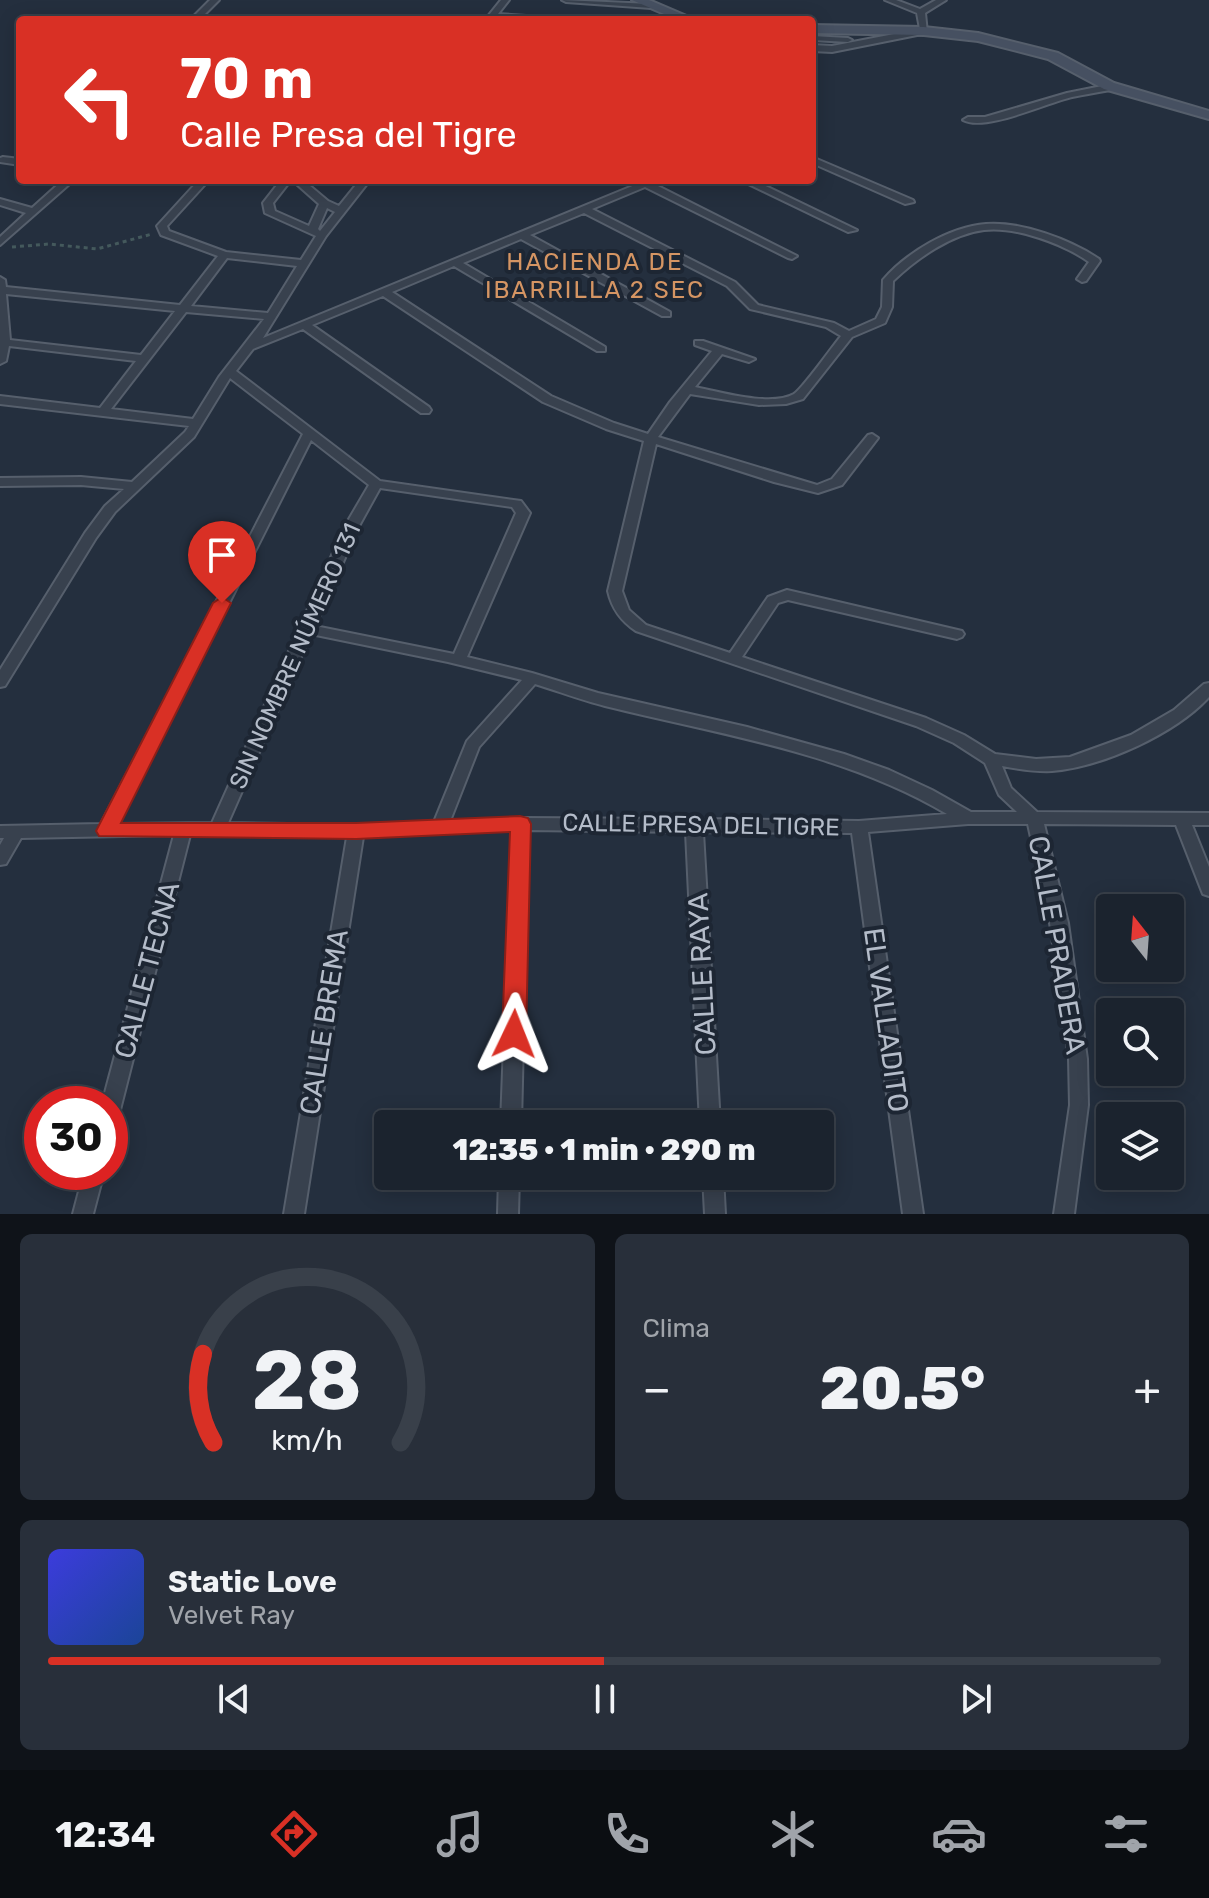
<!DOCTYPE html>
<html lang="es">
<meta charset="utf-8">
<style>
body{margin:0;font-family:Rubik,sans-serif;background:#282f3a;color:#f1f3f6;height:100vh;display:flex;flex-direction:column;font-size:30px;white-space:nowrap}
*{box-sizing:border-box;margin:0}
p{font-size:26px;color:#a0a4aa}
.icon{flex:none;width:44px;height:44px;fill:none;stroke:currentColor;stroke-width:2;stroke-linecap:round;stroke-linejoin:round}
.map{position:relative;height:1214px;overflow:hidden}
.details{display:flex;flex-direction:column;gap:20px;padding:20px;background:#0f1319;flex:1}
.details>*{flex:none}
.guide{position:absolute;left:16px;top:16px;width:800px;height:168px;border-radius:8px;box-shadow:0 4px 20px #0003,0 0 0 2px #39404a;background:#d93025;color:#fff;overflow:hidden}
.needle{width:52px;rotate:343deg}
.fabs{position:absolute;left:1096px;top:894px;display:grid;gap:16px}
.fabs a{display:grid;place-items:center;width:88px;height:88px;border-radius:8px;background:#1b232e;box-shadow:0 4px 20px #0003,0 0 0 2px #39404a;font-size:40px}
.speed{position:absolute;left:24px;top:1086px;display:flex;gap:16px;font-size:40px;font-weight:700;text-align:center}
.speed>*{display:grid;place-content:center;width:104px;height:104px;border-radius:50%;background:#1b232e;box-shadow:0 4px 20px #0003,0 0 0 2px #39404a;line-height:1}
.speed .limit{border:12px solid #d22;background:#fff;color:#111}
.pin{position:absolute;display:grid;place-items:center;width:68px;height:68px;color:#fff;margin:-82px -34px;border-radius:50% 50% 50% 0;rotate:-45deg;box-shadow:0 0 8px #0007}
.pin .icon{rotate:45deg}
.me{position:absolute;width:88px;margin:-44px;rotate:2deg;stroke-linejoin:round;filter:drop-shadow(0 0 6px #0008)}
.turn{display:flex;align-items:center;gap:28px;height:168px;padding:0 32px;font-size:36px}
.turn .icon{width:104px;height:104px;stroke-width:2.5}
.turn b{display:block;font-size:56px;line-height:68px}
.big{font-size:60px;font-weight:800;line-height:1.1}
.details .tile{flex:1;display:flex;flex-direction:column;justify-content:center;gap:12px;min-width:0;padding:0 28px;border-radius:12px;background:#282f3a}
.details .dial{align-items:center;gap:0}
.dial svg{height:208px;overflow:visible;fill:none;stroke:#39404a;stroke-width:7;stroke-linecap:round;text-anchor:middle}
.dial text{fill:#f1f3f6;stroke:none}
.song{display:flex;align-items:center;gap:24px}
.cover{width:96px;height:96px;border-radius:12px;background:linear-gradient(135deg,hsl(240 70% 55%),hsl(220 70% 35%))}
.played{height:8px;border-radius:4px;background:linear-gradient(90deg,#d93025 50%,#39404a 50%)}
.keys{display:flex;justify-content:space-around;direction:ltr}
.heat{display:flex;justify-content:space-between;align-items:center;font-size:44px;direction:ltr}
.details .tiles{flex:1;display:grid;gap:20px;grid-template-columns:1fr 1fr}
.tile:last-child{grid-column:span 2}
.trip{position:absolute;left:374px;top:1110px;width:460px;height:80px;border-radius:8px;background:#1b232e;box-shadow:0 4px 20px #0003,0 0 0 2px #39404a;font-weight:800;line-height:80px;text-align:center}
.dock{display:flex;height:128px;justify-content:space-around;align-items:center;background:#0b0e12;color:#a0a4aa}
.dock .icon{width:56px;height:56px}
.dock .selected{color:#d93025}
.dock b{font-size:36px;color:#f1f3f6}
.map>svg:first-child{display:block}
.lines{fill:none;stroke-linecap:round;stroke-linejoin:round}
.street-casing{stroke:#565f6c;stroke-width:4}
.secondary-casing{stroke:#565f6c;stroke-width:4}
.path{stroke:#44595c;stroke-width:3;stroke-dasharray:4 4;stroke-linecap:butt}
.street{fill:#38414e;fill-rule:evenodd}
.secondary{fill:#465061;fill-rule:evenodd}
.route{fill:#d93025;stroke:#8d1f18;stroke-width:2}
.labels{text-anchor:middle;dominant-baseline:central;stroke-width:8;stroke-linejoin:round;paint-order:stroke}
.far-quarter-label{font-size:24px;letter-spacing:2px;fill:#d59563;stroke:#1d2633}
.street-label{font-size:24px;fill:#b4bcc9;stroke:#1d2633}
.near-street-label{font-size:28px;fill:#b4bcc9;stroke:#1d2633}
</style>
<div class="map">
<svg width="1209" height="1214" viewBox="0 0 1209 1214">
<rect width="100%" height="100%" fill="#242f3e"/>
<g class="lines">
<!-- street casing -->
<g class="street-casing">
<path id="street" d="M210,0H219L199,20H190Z
M501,0H509L498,14L556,18L560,20H485Z
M562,0L651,4L655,6L651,8L566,2Z
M885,0H896L920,9L936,0H946L925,13L927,33L832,52L812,51V45L832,46L920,29L917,13Z
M812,36L848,38L852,40L848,42L812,40Z
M1112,84L1116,87L1115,89C1101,92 1086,94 1072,97C1046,103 985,132 963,120L968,117H985L1067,93Z
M3,157L20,159V165L0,162V158Z
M812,157L913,200L914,202L905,204L812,163Z
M63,180H74L0,245V237L26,213L0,205V199L32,208Z
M199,180H209L167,226L169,231L226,252L301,260L316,236L265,213L263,203L281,180H291L273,203L275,211L309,226L319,204L292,180H303L328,201L339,206L360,180H370L326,236L263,338L647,180H660L654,184L797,256L792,259L788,258L645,187L592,209L735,282L758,305L834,323L849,331L876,319L882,307L883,280C906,253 949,227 986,224C1020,221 1071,240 1099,259L1100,261L1086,281L1082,282L1077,279L1089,262C1064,244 1015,226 984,230C951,234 916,259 893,281L892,307L885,323L852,337L803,399L786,404L759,405L690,394L658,437L817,485L832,479L868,435L872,434L878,438L842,485L818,493L774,482L656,444L622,591L629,610L646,625L730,653L768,597L787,590L962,631L964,634L962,637L957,639L788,600L778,603L742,657L926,718L964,735L995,754L1036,759L1070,757L1131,735L1174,710L1204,684L1209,683V697C1175,734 1102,767 1052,771C1035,772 1018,769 1002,766L1011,788L1037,812L1209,813V825H1192L1209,867V896L1203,894L1201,889L1176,825L1044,824L1068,923L1087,1059L1088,1105L1074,1214H1054L1070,1105L1069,1059L1050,923L1028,824H968L868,832L923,1214H903L852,833L703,832L720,1124H700L686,832L528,830L521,1124H501L512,830L363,837L304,1214H284L347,837L190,835L120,1110L117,1116L110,1118V1104H102L174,835L21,838L6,864L0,865V845L4,838H0V826L101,824L303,434L230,378L194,437L115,512L96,538L5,686L0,687V670L85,533L105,506L124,489L81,485L0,486V478L81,477L132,482L185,432L189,426L0,404V396L100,408L136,361L9,346L6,361L0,364V277L5,280L6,287L180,305L218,256L161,235L157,226ZM327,208L335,212L320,231L318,229ZM584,213L727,286L750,309L826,327L841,336C832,347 803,388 794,394C771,407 720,392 695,387L722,354L749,362L755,359L703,341H695V345L712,351L670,402L648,434L614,423L551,396L392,292L454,266L597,351H605V347L463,263L521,239L662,316H670V312L530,235ZM227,258L297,266L268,313L191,306ZM6,294L175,311L141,355L10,340ZM383,296L543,402L606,429L644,441L608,591C612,609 621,621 636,631L916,726L954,743L985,763L999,795L1017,812H971L932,790L889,770L844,754L747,727L598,693L532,673L467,657L530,513L521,501L380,481L236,371L253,349L303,329L421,413H429L431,410L429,407L312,325ZM186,312L264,319L219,377L193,419L111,409ZM311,440L369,485L345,526L212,823L118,824ZM380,488L512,507L516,513L454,654L315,626L359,526ZM311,634L448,662L522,680L467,741L434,822L356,825L228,823ZM535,684C558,691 581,700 605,706C722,735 842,752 947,814L859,821L700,819L694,817L688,819L520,818L450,821L479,747Z
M740,180H753L857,230L848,232Z
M84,1172H104L93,1214H73Z
M499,1176H519L518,1214H498Z
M703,1176H723L725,1214H705Z"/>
</g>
<!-- secondary casing -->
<g class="secondary-casing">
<path id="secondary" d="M632,0H649L696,20H678Z
M812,25L924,27L978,33L1058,53L1114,83L1209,111V119L1104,89L1048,59L978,41L924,35L812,33Z"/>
</g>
<!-- path -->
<path class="path" d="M12,247L49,244L97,249L152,234"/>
<!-- street -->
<use href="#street" class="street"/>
<!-- secondary -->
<use href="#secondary" class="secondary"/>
</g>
<!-- route -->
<path class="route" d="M222,597L231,603L121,823H356L520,816L528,818L531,824L526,1034L522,1041L514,1044L505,1041L502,1034L510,832L356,839L99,836L96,831L213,603Z"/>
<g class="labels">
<!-- far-quarter labels -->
<g class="far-quarter-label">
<text x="595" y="262">HACIENDA DE<tspan x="595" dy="28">IBARRILLA 2 SEC</tspan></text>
</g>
<!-- street labels -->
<g class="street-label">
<text transform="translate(295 656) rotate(-66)">SIN NOMBRE NÚMERO 131</text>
<text transform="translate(701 825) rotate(1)">CALLE PRESA DEL TIGRE</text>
</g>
<!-- near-street labels -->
<g class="near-street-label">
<text transform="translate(1057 945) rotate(80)">CALLE PRADERA</text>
<text transform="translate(147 970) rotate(-75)">CALLE TECNA</text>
<text transform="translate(702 974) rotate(-93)">CALLE RAYA</text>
<text transform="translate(886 1020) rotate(82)">EL VALLADITO</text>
<text transform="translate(324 1022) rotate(-81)">CALLE BREMA</text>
</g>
</g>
</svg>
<div class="fabs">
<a><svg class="needle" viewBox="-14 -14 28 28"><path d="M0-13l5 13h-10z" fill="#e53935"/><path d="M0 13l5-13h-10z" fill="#a0a4aa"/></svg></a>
<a><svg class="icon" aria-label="search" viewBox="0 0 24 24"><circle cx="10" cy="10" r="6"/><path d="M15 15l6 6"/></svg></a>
<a><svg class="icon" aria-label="layers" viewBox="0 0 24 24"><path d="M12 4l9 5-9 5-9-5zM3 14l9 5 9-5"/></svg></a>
</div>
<div class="speed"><div class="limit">30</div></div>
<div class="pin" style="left:222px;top:603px;background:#d93025"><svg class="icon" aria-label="arrive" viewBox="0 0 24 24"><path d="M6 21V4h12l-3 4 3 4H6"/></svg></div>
<svg class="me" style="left:514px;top:1034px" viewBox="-20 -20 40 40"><path d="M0-17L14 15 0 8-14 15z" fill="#d93025" stroke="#fff" stroke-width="4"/></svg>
<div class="trip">12:35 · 1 min · 290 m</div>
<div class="guide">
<div class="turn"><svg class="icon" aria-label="left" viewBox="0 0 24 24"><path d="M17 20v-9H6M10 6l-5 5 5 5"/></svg><div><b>70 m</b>Calle Presa del Tigre</div></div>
</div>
</div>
<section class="details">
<div class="tiles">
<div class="tile dial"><svg viewBox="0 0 100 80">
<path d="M14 69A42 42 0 1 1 86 69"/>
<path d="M14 69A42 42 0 0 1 10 35" stroke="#d93025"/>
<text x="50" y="56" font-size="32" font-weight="700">28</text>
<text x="50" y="72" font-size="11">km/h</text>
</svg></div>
<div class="tile"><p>Clima</p>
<div class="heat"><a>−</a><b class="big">20.5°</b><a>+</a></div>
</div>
<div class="tile">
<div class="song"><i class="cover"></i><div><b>Static Love</b><p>Velvet Ray</p></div></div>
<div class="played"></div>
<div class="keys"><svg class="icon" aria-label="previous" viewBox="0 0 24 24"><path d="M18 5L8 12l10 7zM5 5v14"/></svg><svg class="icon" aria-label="pause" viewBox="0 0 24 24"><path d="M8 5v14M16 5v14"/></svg><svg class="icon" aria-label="next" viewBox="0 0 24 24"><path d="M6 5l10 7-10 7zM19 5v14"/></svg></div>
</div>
</div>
</section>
<nav class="dock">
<b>12:34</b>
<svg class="icon selected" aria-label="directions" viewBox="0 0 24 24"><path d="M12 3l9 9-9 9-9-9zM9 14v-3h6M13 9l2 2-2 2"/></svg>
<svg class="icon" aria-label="music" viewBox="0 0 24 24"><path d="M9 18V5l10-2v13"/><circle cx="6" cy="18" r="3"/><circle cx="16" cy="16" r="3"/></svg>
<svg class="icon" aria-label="phone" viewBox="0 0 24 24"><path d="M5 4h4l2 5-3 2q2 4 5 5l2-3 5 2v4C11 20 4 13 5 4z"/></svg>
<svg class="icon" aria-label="climate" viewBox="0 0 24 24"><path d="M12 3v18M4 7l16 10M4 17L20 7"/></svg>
<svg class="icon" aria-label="car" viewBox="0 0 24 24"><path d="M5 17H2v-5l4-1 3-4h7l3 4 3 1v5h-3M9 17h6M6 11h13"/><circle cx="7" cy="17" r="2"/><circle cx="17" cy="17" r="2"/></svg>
<svg class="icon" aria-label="filters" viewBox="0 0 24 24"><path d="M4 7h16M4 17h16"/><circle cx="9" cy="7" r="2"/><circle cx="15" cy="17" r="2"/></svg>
</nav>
